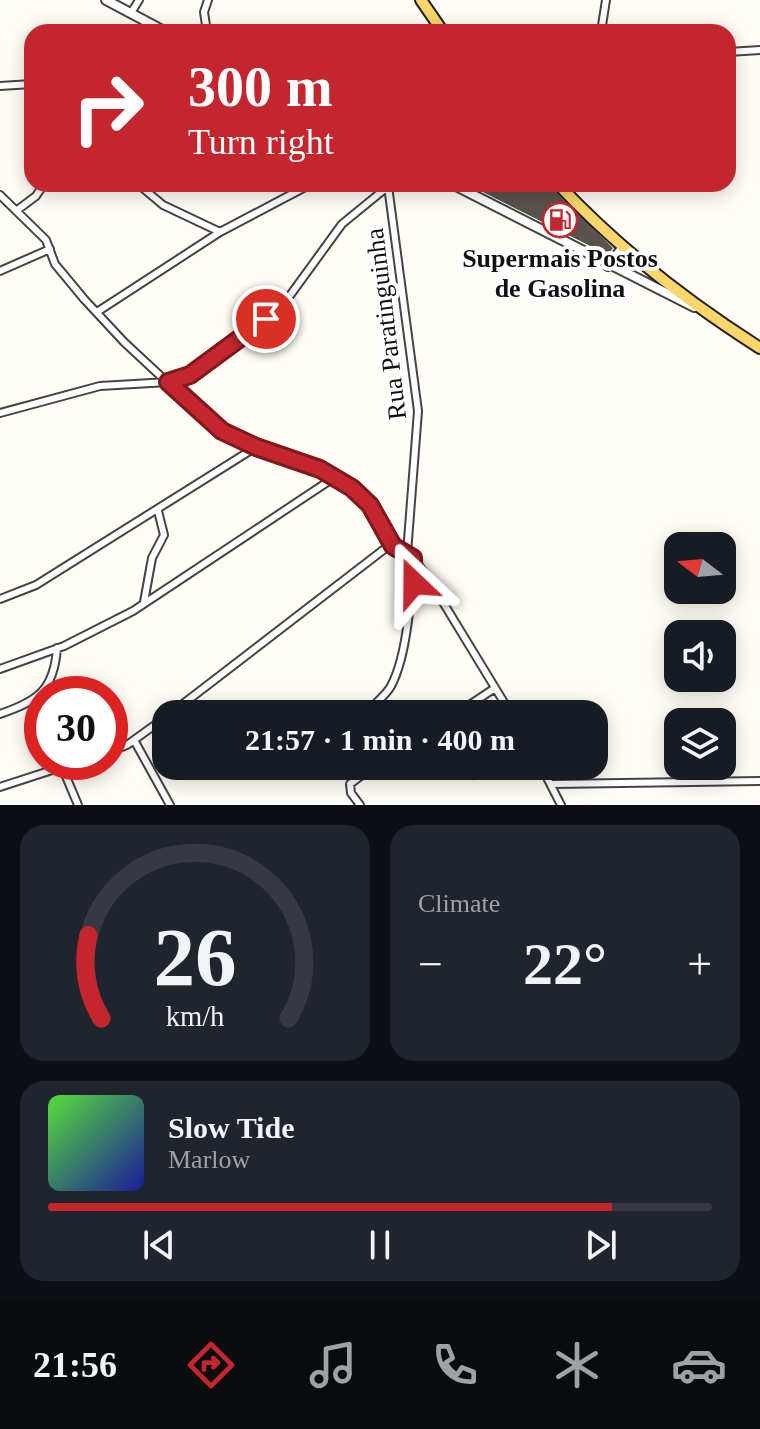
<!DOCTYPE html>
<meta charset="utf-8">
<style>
body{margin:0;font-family:"Times New Roman",serif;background:#20242c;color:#f1f3f6;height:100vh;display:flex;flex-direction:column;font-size:30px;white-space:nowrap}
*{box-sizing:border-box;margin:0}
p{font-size:26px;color:#9ea1a6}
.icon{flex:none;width:44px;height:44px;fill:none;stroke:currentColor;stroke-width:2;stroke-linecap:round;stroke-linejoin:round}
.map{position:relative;height:805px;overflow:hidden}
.details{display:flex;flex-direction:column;gap:20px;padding:20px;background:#0d0f14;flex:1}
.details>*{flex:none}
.banner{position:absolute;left:24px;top:24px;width:712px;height:168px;border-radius:24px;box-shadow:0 4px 20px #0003;background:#c4262e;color:#fff;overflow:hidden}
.needle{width:52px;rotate:286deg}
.buttons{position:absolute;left:664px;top:532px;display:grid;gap:16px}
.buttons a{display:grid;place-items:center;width:72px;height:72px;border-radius:16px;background:#171b24;box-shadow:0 4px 20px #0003;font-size:40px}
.speed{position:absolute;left:24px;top:676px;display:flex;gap:16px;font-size:40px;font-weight:700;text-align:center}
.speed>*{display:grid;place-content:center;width:104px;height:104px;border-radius:50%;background:#171b24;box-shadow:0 4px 20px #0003;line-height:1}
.speed .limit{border:12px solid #d22;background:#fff;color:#111}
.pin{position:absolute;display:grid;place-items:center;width:68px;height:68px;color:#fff;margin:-34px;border:4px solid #fff;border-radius:50%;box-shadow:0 2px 8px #0007}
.me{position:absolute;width:88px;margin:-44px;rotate:337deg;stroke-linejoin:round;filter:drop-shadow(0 0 6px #0008)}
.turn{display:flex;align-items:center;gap:28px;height:168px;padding:0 32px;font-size:36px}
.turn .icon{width:104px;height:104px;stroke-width:2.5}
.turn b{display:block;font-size:56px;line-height:68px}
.big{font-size:60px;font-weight:800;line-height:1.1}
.details .card{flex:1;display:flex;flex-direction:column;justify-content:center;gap:12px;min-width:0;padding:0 28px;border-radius:24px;background:#20242c}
.details .dial{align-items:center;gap:0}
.dial svg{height:208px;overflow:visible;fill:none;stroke:#363941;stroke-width:7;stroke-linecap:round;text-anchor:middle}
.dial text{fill:#f1f3f6;stroke:none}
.song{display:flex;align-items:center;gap:24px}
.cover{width:96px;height:96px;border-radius:12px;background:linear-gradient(135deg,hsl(110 70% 55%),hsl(240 70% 35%))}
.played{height:8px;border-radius:4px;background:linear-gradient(90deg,#c4262e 85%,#363941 85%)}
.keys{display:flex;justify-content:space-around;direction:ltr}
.heat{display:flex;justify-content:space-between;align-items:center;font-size:44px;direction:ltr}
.details .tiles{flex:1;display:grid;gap:20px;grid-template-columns:1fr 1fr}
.card:last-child{grid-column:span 2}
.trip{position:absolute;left:152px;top:700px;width:456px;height:80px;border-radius:24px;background:#171b24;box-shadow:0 4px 20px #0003;font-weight:800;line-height:80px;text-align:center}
.tabs{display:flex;height:128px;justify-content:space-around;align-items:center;background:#090b0e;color:#9ea1a6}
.tabs .icon{width:56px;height:56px}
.tabs .selected{color:#c4262e}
.tabs b{font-size:36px;color:#f1f3f6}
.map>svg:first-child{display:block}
.building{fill:#5a524d}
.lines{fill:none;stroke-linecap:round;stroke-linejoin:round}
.minor-casing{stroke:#444;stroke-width:10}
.tertiary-casing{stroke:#444;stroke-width:12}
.primary-casing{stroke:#222;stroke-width:14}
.minor{stroke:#fff;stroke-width:6}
.tertiary{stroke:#fff;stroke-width:8}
.primary{stroke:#f9d66b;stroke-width:10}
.route-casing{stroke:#7f191e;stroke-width:20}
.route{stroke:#c4262e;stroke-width:14}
.labels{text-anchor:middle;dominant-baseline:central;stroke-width:8;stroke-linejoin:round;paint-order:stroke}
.poi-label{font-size:26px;font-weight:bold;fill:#111;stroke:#fff}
.street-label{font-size:26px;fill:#111;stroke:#fff}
</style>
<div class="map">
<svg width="760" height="805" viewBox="0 0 760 805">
<rect width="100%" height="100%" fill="#fffdf5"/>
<!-- building -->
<path class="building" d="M467,184H548L613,248L608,255Z"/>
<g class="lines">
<!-- minor casing -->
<g class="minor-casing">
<path id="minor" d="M131,13L139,0
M207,32L204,12L208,0
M601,32L606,0
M728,52L760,50
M0,86L32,84
M138,184L163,205L220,232
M388,186L418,411L407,553
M0,195L46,240L55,264L84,299L124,342L211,423L247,443L320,469L352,488L370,505L391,544L413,558L427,576L511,714
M16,211L36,196L44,184
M0,271L50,249
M97,312L220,232L311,184
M0,413L100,386L168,382L190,375L242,340L286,301L342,224L391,184
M0,599L36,585L256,447
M144,602L152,558L164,535L158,511
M0,669L64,646L133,611L335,477
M0,714C38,701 54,690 57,648
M170,714L391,544
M366,714C373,704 385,697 391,686C408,654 411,594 413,558
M456,714L495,688
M134,740L170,805
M110,752L127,745L166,717
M465,766L474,775L489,766
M541,766L561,805
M62,767L78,805
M553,784L760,781
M0,787L77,762
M360,805L351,793L350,784L374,766"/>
</g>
<!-- tertiary casing -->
<g class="tertiary-casing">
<path id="tertiary" d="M106,0L166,32
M452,184L694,307
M608,266L623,247"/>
</g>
<!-- primary casing -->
<g class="primary-casing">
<path id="primary" d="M421,0L443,32
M558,184C618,248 686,301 760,348"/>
</g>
<!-- minor -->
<use href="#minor" class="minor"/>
<!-- tertiary -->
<use href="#tertiary" class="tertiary"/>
<!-- primary -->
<use href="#primary" class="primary"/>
</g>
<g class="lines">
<!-- route casing -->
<g class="route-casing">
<path id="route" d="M266,319L190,375L168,382L222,431L256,447L320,469L352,488L370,505L393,546L413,558L414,583"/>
</g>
<!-- route -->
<use href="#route" class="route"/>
</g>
<!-- icons -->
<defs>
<g id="fuel-ring" transform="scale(1.8)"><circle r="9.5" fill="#fff" stroke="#c4262e" stroke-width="1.5"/><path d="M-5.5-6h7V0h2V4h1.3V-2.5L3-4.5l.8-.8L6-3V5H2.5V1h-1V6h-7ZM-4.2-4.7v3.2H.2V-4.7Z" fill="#c4262e"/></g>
</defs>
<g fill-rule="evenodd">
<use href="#fuel-ring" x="560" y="220"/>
</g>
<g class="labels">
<!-- poi labels -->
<g class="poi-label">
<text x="560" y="258">Supermais Postos<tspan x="560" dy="30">de Gasolina</tspan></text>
</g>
<!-- street labels -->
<g class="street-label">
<text transform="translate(386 324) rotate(-97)">Rua Paratinguinha</text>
</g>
</g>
</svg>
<div class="buttons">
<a><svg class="needle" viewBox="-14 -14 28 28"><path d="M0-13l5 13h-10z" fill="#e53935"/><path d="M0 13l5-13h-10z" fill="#9ea1a6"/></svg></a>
<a><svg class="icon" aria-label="sound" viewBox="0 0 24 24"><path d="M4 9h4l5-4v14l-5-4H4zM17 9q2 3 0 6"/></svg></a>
<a><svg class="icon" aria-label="layers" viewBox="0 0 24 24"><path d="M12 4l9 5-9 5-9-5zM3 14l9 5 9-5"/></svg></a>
</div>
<div class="speed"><div class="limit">30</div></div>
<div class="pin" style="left:266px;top:319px;background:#d93025"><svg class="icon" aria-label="arrive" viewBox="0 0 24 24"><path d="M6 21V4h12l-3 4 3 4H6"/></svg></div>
<svg class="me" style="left:414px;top:583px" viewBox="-20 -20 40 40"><path d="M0-17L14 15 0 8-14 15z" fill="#c4262e" stroke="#fff" stroke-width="4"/></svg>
<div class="trip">21:57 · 1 min · 400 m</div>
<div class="banner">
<div class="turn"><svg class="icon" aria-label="right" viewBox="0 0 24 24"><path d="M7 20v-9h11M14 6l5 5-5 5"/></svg><div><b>300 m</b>Turn right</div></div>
</div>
</div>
<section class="details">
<div class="tiles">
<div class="card dial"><svg viewBox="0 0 100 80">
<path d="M14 69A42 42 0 1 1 86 69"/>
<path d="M14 69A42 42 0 0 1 9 37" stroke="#c4262e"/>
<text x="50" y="56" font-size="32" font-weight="700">26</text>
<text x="50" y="72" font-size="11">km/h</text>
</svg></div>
<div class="card"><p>Climate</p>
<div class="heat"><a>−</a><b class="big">22°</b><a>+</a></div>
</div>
<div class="card">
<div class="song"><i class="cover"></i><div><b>Slow Tide</b><p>Marlow</p></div></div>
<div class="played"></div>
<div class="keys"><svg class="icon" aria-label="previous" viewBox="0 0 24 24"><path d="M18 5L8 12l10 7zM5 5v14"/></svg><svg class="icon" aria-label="pause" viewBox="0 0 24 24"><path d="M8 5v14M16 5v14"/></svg><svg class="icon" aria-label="next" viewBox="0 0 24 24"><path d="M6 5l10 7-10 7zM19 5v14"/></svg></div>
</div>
</div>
</section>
<nav class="tabs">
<b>21:56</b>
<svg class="icon selected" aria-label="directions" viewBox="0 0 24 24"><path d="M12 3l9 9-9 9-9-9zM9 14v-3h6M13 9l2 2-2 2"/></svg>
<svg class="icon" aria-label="music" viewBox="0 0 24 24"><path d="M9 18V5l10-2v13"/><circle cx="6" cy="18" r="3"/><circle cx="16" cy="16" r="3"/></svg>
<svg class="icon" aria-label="phone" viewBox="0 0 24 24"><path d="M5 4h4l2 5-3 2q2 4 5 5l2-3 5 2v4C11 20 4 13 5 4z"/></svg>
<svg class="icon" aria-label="climate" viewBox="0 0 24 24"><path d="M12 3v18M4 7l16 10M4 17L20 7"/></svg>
<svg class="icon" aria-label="car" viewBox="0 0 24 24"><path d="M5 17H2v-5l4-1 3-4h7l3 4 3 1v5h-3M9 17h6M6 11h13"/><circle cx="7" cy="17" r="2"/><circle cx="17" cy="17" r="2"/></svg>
</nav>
